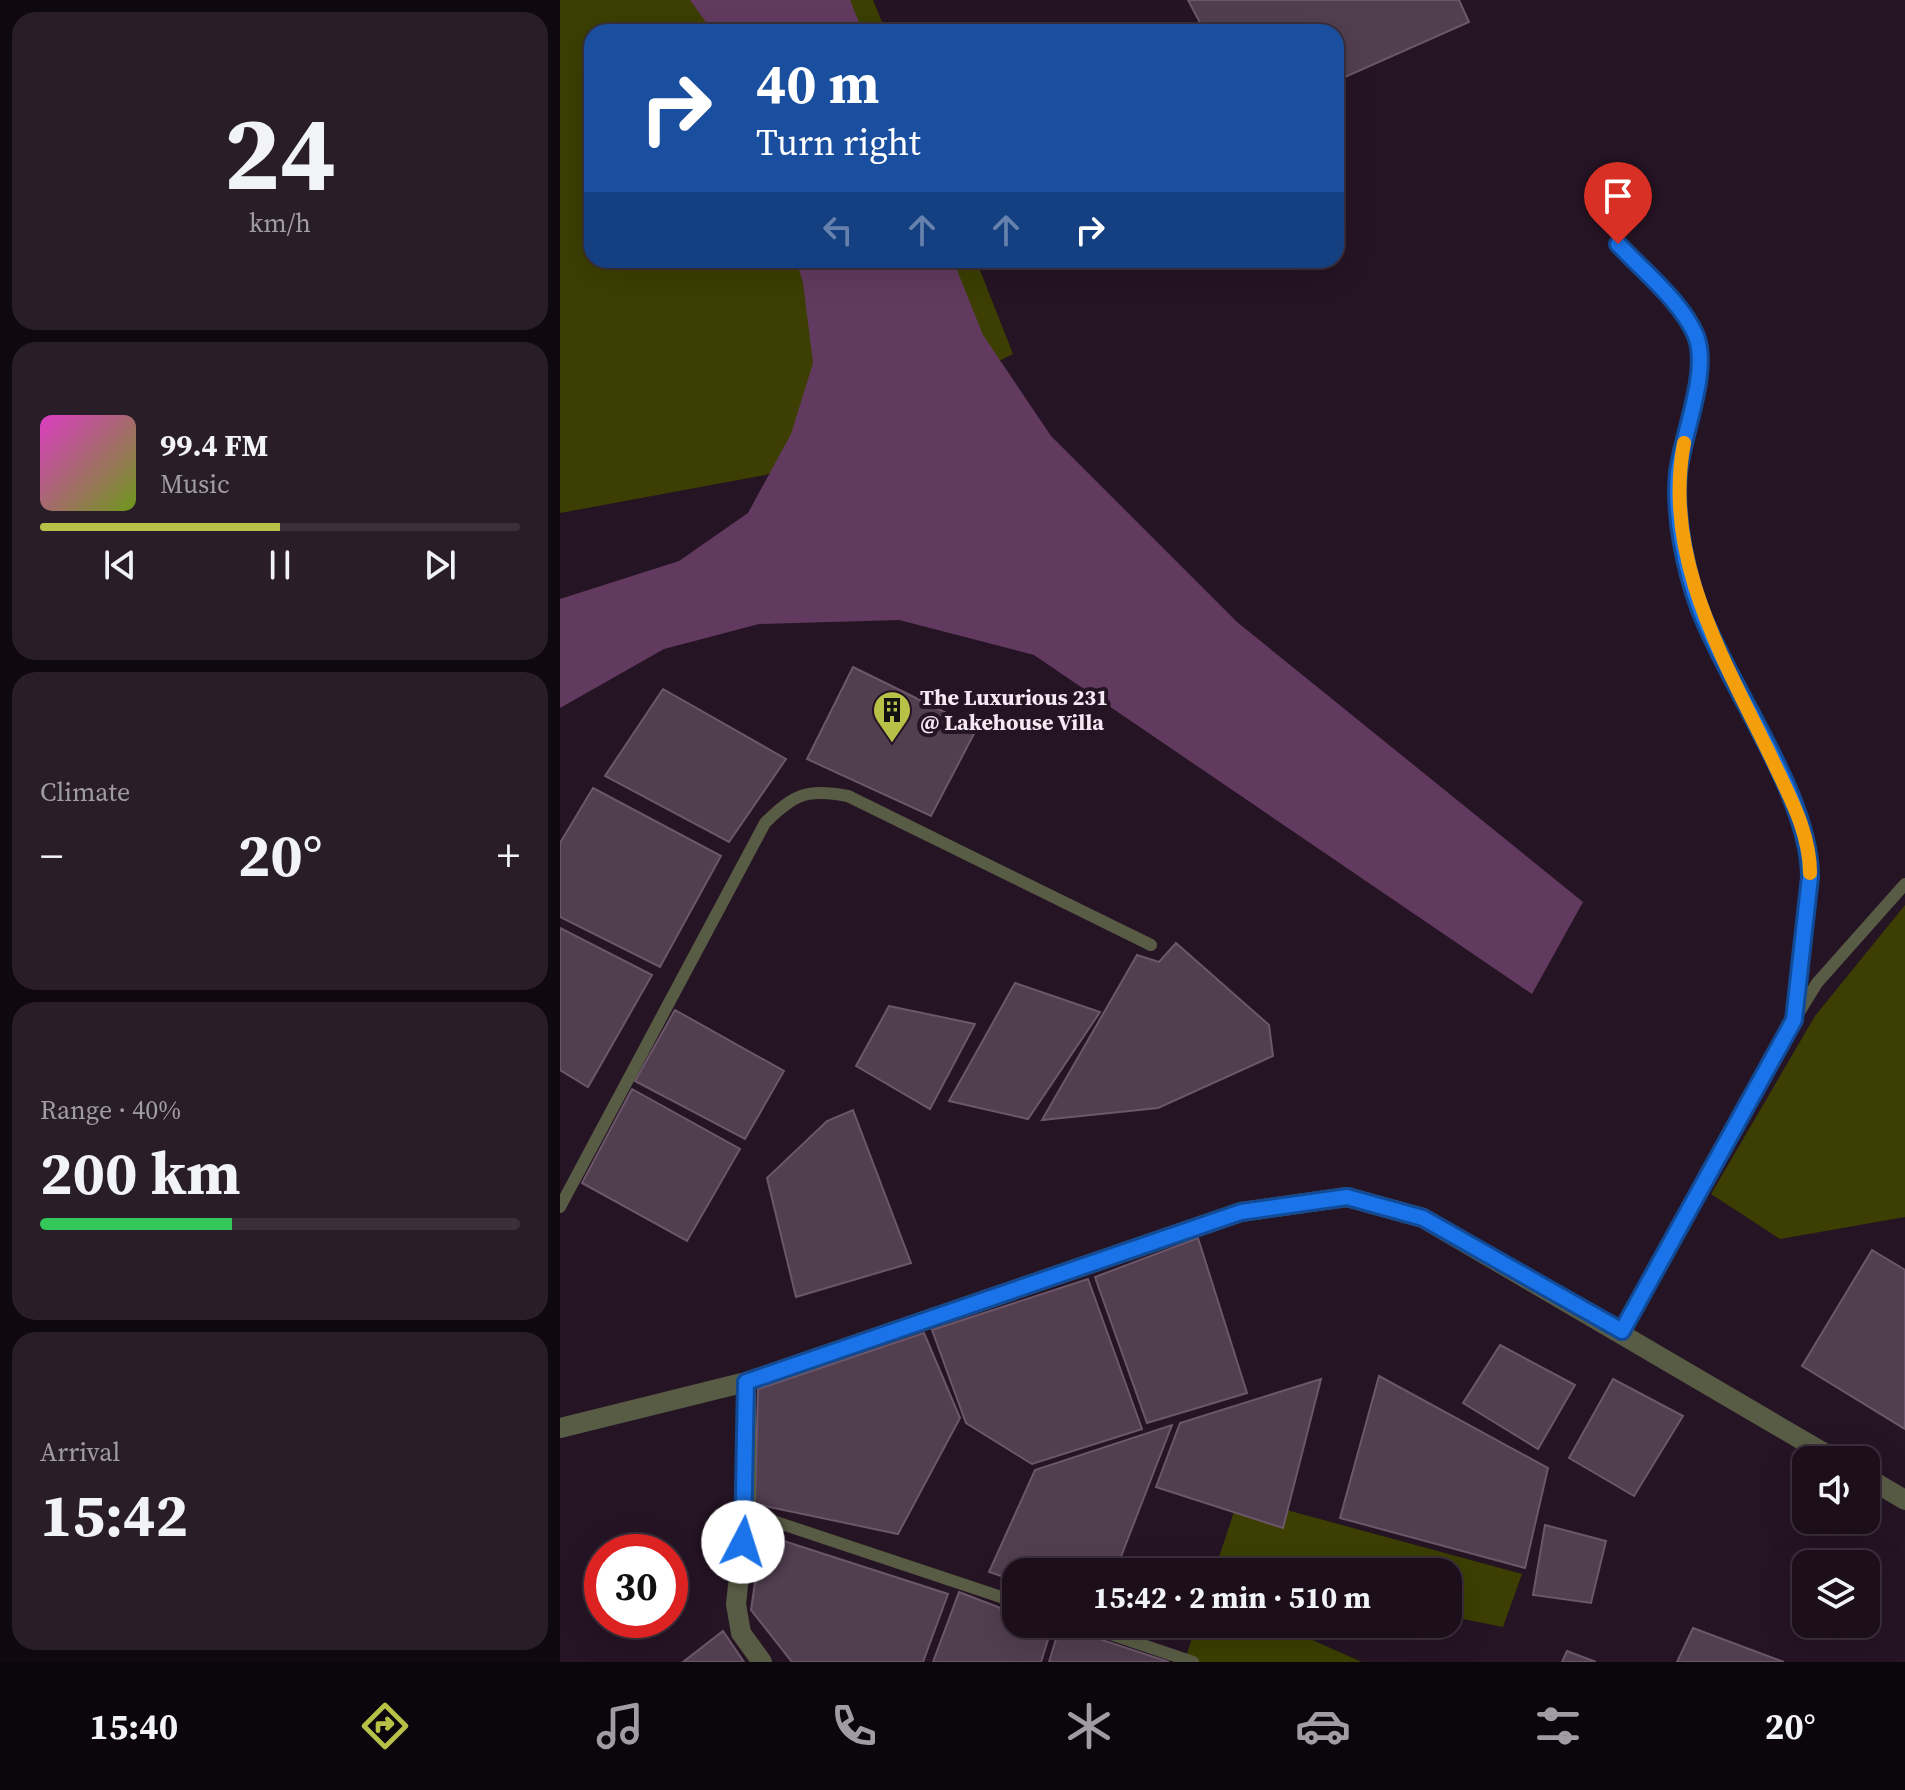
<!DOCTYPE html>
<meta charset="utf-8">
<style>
body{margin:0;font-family:"Source Serif 4",serif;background:#291d28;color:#f1f3f6;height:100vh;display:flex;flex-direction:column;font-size:30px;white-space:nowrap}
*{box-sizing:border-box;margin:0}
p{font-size:26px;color:#a09ca3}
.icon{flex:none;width:44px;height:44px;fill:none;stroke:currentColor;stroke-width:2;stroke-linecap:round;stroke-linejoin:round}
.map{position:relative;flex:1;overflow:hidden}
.sheet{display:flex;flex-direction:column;gap:12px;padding:12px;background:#0f080f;width:560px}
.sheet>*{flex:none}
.hud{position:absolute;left:24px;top:24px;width:760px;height:244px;border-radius:24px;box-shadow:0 8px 32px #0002,0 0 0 2px #3a2f3a;background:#1a4fa0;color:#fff;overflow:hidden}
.tools{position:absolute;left:1232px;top:1446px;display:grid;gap:16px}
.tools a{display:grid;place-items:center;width:88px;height:88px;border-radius:16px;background:#1c0f1b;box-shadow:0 8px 32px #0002,0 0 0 2px #3a2f3a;font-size:40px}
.speed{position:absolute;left:24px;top:1534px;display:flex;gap:16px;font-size:40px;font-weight:700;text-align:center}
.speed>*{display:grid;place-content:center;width:104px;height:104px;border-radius:50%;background:#1c0f1b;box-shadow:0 8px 32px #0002,0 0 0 2px #3a2f3a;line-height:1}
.speed .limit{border:12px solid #d22;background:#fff;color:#111}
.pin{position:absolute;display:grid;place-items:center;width:68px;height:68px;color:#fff;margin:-82px -34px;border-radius:50% 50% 50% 0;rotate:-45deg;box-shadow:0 0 8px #0007}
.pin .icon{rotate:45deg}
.me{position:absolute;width:88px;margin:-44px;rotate:5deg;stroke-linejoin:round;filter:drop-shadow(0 0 6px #0008)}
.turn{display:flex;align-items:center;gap:28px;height:168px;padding:0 40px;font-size:36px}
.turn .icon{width:104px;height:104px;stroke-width:2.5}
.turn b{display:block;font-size:56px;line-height:68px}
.lanes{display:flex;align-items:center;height:76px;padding:0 40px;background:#0003;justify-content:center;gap:40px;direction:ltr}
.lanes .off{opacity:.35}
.big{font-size:60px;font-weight:700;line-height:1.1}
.sheet .widget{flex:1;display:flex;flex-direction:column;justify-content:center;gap:12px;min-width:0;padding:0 28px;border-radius:24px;background:#291d28}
.sheet .dial{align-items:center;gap:0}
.dial b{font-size:104px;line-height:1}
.song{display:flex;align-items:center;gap:24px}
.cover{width:96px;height:96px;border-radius:12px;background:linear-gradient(135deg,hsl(310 70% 55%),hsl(80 70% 35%))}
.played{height:8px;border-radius:4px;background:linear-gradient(90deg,#b8c147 50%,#3a2f3a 50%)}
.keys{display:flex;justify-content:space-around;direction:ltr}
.heat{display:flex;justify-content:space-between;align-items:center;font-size:44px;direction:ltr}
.charge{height:12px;border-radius:6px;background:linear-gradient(90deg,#34c759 40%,#3a2f3a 0)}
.trip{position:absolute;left:442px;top:1558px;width:460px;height:80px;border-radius:24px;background:#1c0f1b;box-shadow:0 8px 32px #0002,0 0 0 2px #3a2f3a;font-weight:700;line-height:80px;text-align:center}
.menu{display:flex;height:128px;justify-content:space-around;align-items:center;background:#0b060b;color:#a09ca3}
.menu .icon{width:56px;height:56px}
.menu .current{color:#b8c147}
.menu b{font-size:36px;color:#f1f3f6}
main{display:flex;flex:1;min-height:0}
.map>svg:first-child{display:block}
.green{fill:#3c3f01}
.water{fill:#623a5f}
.building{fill:#513e4f;stroke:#6b5769;stroke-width:2}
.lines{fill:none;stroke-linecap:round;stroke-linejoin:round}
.lane{stroke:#595c45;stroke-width:12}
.street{stroke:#595c45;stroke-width:20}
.route-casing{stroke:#114b97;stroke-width:20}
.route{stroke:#1a73e8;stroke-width:14}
.slow{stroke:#f59e0b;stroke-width:14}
.labels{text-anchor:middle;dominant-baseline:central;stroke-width:8;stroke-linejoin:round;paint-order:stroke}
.poi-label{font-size:22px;font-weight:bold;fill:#f5e9f4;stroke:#251424;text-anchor:start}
</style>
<main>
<section class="sheet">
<div class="widget dial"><b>24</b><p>km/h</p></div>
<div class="widget">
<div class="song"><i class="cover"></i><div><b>99.4 FM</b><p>Music</p></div></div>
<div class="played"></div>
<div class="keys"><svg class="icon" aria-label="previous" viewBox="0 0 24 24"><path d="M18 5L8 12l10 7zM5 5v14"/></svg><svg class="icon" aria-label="pause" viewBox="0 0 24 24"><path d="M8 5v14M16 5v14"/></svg><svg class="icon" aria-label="next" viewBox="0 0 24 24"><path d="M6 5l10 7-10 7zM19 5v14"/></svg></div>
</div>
<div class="widget"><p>Climate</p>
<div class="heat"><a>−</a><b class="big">20°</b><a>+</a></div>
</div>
<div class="widget"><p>Range · 40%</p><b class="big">200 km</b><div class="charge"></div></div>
<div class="widget"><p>Arrival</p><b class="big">15:42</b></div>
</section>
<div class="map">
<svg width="1345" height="1662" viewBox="0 0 1345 1662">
<rect width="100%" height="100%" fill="#251424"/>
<!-- green -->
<path class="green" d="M0,0H313L326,32H32V260H416L453,354L206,475L0,513Z
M1345,905V1217L1220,1239L1151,1194L1255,1016Z
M679,1497L962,1574L943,1627L888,1616V1572H654Z
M637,1624H716L802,1662H624Z"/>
<!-- water -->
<path class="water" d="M130,0H290L303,32H153Z
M236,260H393L423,335L491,436L677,622L1023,902L972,994L474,655L339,620L199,624L104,649L0,708V599L119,561L188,513L231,434L253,363L243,283Z"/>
<!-- building -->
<path class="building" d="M628,0H899L909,22L776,81V32H645Z
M293,667L417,728L371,816L247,759Z
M103,689L226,759L169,842L45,776Z
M33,788L161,856L100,967L0,917V843Z
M0,928L92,975L28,1087L0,1070Z
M616,943L709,1025L713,1056L598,1108L482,1120L577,955L599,962Z
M455,983L540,1012L468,1119L389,1101Z
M329,1006L415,1024L370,1109L296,1066Z
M115,1010L224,1071L185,1139L75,1081Z
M72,1089L180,1149L127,1241L22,1183Z
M293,1110L351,1263L236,1297L207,1178L267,1121Z
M638,1238L687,1393L587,1423L535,1277Z
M1312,1250L1345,1270V1429L1242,1366Z
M528,1279L582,1429L472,1464L406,1423L372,1330Z
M364,1333L400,1418L338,1534L195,1504L198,1389Z
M940,1345L1015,1385L978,1449L903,1403Z
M819,1376L988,1468L965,1568L780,1518Z
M761,1379L723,1528L596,1487L620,1423Z
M1053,1379L1123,1416L1074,1496L1009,1458Z
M612,1425L555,1572H456V1581L429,1572L475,1470Z
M985,1525L1046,1541L1031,1603L973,1595Z
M202,1534L388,1594L363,1662H232L191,1610Z
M399,1592L456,1614V1624L492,1627L481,1662H373Z
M500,1626L609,1662H489Z
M1133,1628L1224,1662H1117Z
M163,1631L184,1662H123Z
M1007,1651L1036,1662H1002Z"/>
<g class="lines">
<!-- lane -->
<path class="lane" d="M1058,244L1121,312L1137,338L1139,369L1118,475L1123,545L1140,610L1240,818L1250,856V898L1234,1020
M0,1207L205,823C234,794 247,788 288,796L591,945
M1062,1331L1214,1053L1257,983L1345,884
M186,1512L456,1602
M521,1624L633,1662"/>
<!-- street -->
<path class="street" d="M186,1382V1512L176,1604L181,1633L202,1662
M0,1428L186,1382L681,1212L787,1197L863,1218L1276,1460
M1306,1477L1345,1500"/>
</g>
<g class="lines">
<!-- route casing -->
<g class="route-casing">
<path id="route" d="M183,1542L186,1382L681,1212L787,1197L863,1218L1062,1331L1234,1020L1250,877C1250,796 1170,689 1140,610C1125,570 1114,516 1118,473C1122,436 1150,372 1136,336C1122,302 1083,271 1058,244"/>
</g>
<!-- route -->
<use href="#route" class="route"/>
<!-- slow -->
<path class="slow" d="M1124,443C1102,558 1164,659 1212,759C1229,796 1250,832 1250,873"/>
</g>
<!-- icons -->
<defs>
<g id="building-pin" transform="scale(2)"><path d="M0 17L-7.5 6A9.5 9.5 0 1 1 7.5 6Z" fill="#b8c147" stroke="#251424"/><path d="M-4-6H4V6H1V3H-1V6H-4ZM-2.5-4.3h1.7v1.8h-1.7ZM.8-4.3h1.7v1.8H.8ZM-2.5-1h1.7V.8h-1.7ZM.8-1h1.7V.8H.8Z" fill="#111"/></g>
</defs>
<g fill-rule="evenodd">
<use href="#building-pin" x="332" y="710"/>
</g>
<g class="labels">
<!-- poi labels -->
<g class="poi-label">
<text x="360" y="697">The Luxurious 231<tspan x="360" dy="25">@ Lakehouse Villa</tspan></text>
</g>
</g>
</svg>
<div class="tools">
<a><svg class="icon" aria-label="sound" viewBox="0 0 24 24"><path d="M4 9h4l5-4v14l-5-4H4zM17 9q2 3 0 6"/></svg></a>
<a><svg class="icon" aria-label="layers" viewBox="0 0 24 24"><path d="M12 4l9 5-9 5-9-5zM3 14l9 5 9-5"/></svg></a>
</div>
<div class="speed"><div class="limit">30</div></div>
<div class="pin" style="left:1058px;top:244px;background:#d93025"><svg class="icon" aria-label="arrive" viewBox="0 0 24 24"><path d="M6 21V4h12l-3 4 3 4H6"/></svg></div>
<svg class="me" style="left:183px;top:1542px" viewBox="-20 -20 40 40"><circle r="19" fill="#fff"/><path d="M0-13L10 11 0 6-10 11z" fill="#1a73e8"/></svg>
<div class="trip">15:42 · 2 min · 510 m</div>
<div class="hud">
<div class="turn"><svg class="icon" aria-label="right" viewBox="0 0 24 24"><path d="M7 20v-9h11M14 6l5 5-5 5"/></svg><div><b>40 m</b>Turn right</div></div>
<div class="lanes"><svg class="icon off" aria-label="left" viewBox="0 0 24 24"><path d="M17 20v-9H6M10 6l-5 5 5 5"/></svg><svg class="icon off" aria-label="ahead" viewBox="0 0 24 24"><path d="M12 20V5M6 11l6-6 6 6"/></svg><svg class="icon off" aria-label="ahead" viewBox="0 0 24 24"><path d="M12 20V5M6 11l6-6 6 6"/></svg><svg class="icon" aria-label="right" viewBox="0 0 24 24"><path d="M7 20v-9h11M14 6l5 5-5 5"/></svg></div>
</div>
</div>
</main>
<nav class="menu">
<b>15:40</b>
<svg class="icon current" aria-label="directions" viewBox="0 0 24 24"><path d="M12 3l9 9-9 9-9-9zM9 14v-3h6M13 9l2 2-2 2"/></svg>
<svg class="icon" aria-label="music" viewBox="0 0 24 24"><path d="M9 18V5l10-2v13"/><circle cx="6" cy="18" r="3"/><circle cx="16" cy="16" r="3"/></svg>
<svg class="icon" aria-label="phone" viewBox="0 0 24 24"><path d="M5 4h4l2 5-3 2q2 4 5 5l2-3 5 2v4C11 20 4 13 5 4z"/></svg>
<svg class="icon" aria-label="climate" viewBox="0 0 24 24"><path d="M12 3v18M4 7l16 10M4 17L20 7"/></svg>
<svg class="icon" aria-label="car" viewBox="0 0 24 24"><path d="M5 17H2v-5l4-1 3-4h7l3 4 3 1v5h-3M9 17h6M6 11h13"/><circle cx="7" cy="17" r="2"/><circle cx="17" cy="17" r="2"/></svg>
<svg class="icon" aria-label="filters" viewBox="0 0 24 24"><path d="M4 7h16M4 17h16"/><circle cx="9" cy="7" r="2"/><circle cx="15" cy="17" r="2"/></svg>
<b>20°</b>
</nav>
